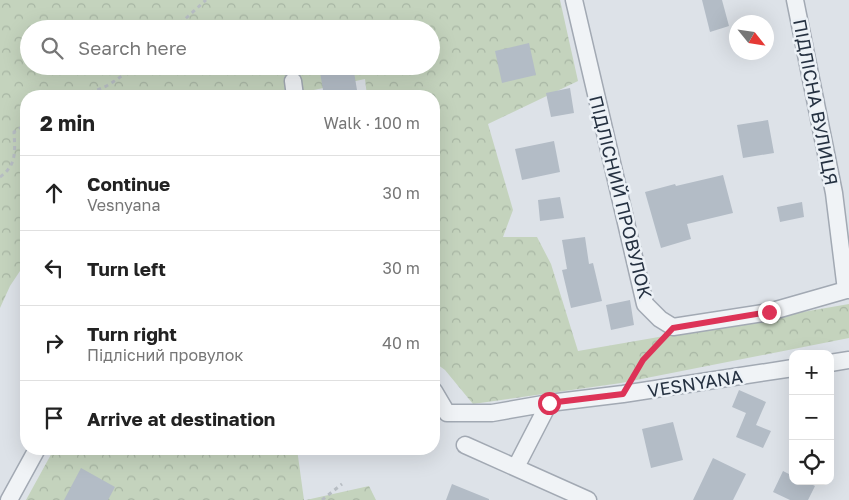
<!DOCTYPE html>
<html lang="en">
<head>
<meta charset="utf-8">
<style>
	:root { --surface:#fff; --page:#f6f6f6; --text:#222; --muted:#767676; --line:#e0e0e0 }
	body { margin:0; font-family:"Golos Text",sans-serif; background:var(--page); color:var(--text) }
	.controls { position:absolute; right:15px; bottom:15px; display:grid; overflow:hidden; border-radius:10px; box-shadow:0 5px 20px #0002 }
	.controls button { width:45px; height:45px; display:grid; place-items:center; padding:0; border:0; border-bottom:1px solid var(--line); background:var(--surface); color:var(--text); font:25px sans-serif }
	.compass { position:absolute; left:729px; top:15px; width:45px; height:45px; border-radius:50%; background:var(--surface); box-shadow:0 5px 20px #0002; rotate:120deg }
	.stop { position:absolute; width:15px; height:15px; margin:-11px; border:4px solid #dd3357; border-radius:50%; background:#fff }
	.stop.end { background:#dd3357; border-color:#fff; box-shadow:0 1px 5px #0008 }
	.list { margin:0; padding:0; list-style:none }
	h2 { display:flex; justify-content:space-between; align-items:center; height:65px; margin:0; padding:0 20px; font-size:21px }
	h2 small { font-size:16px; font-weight:400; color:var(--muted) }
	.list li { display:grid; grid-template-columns:32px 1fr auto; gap:15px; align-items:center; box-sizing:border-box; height:75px; padding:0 20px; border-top:1px solid var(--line) }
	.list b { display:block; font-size:19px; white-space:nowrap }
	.list p { margin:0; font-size:16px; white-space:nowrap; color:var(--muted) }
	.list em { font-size:16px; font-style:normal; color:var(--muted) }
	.icon { flex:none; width:28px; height:28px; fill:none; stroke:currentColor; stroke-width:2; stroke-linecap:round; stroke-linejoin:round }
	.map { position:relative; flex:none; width:849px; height:500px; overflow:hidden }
	.search { position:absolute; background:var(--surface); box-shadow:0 5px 20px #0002; left:20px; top:20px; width:420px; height:55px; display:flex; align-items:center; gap:12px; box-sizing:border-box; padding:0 18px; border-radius:28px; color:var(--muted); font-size:19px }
	.panel { position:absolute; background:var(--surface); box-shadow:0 5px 20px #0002; left:20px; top:90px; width:420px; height:365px; border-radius:20px }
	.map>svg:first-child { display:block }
	.forest { fill:url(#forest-crowns); fill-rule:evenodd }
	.building { fill:#b3bcc6 }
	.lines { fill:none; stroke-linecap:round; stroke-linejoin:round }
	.minor-casing { stroke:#a2a9b3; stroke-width:19 }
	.path { stroke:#b7bdc3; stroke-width:3; stroke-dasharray:4 4; stroke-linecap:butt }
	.minor { stroke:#f0f3f6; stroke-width:16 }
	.route { stroke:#dd3357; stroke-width:6 }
	.labels { text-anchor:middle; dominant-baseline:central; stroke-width:5; stroke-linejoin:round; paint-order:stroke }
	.street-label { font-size:18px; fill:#253141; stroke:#ecf1f6 }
</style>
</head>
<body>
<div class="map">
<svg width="849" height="500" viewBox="0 0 849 500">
	<defs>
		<pattern id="forest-crowns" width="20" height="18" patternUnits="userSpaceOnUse" patternTransform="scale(1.25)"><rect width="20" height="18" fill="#c4d3bd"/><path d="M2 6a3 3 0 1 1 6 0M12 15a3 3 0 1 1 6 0" fill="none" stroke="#a8b6a4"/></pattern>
	</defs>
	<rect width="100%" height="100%" fill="#dde2e8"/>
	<!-- forest -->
	<path class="forest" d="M0,0h560l18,81 -90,43 25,86 -10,27h34l14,27 27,87 271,-47v34l-228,45 -148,21 -28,-34 -11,-8v-266h-67l-2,-17 -79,17h-260v166l-16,24 -10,22zM29,29h402v37h-402z
		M54,449h243l7,51h-278z
		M369,486l7,14h-70z"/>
	<!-- building -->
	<path class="building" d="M702,0h20l7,26 -19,6z
		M529,43l7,32 -34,8 -7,-32z
		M319,66h34l5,30h-34z
		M570,88l4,25 -23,4 -5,-24z
		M768,120l6,33 -31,5 -6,-33z
		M554,141l6,31 -38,8 -7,-31z
		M723,175l10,38 -46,11 4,15 -30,9 -16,-56 30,-8 1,2z
		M560,197l4,21 -24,3 -2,-21z
		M802,202l2,15 -24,5 -3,-15z
		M585,237l4,27 4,-1 9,38 -31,7 -9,-38 5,-1 -5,-29z
		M630,300l4,25 -23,5 -5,-25z
		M739,390l27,12 -10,23 15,6 -8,17 -27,-11 10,-24 -14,-6z
		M673,422l10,38 -32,8 -9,-39z
		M713,458l33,16 -13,26h-40z
		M81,468l34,19 -7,13h-44z
		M783,471l10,5v5h12l10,5 -7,14h-18l-17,-8z
		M452,484l37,15v1h-43z"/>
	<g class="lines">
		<defs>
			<path id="minor" d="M574,0l71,304 15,15 13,8 96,-15 77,-22
				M795,0l39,193 12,97h3
				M293,81l2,15
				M830,363l19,-3
				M434,391l13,22h45l57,-10
				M465,445l123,55
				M516,467l33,-64 74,-9 170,-26
				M9,500l28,-51"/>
		</defs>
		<!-- minor casing -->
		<use href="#minor" class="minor-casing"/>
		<!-- path -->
		<path class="path" d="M174,29l32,-29
			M74,96c28,-6 37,-10 59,-30
			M0,177c17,-12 15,-26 14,-45l12,-8
			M633,377l10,-17 19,-21
			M322,500l20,-16"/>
		<!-- minor -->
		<use href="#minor" class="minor"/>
	</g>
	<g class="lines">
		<!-- route -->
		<path class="route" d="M549,403l74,-9 20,-34 30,-32 96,-16"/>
	</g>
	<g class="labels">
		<!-- street labels -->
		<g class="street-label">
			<text transform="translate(816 102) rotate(79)">ПІДЛІСНА ВУЛИЦЯ</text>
			<text transform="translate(621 197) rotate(76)">ПІДЛІСНИЙ ПРОВУЛОК</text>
			<text transform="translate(695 383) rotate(-9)">VESNYANA</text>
		</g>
	</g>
</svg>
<div class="controls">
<button>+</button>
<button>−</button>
<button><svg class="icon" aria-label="locate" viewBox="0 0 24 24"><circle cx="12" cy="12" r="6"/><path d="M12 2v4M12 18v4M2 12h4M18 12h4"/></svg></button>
</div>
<svg class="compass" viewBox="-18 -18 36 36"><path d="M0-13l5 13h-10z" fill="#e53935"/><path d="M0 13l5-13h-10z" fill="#767676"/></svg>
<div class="stop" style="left:549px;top:403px"></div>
<div class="stop end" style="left:769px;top:312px"></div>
<div class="search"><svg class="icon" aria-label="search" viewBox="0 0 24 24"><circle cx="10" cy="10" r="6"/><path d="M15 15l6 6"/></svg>Search here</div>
<section class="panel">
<h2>2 min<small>Walk · 100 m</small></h2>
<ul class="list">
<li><svg class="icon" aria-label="ahead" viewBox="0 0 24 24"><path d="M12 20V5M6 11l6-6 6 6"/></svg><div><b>Continue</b><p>Vesnyana</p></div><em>30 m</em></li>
<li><svg class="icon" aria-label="left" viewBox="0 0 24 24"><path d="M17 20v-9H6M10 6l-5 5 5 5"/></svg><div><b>Turn left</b></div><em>30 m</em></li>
<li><svg class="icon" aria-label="right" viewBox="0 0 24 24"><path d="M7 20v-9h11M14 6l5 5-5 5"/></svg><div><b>Turn right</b><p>Підлісний провулок</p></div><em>40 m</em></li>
<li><svg class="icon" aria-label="arrive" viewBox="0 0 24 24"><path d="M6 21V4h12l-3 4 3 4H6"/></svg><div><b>Arrive at destination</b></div></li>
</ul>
</section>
</div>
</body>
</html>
